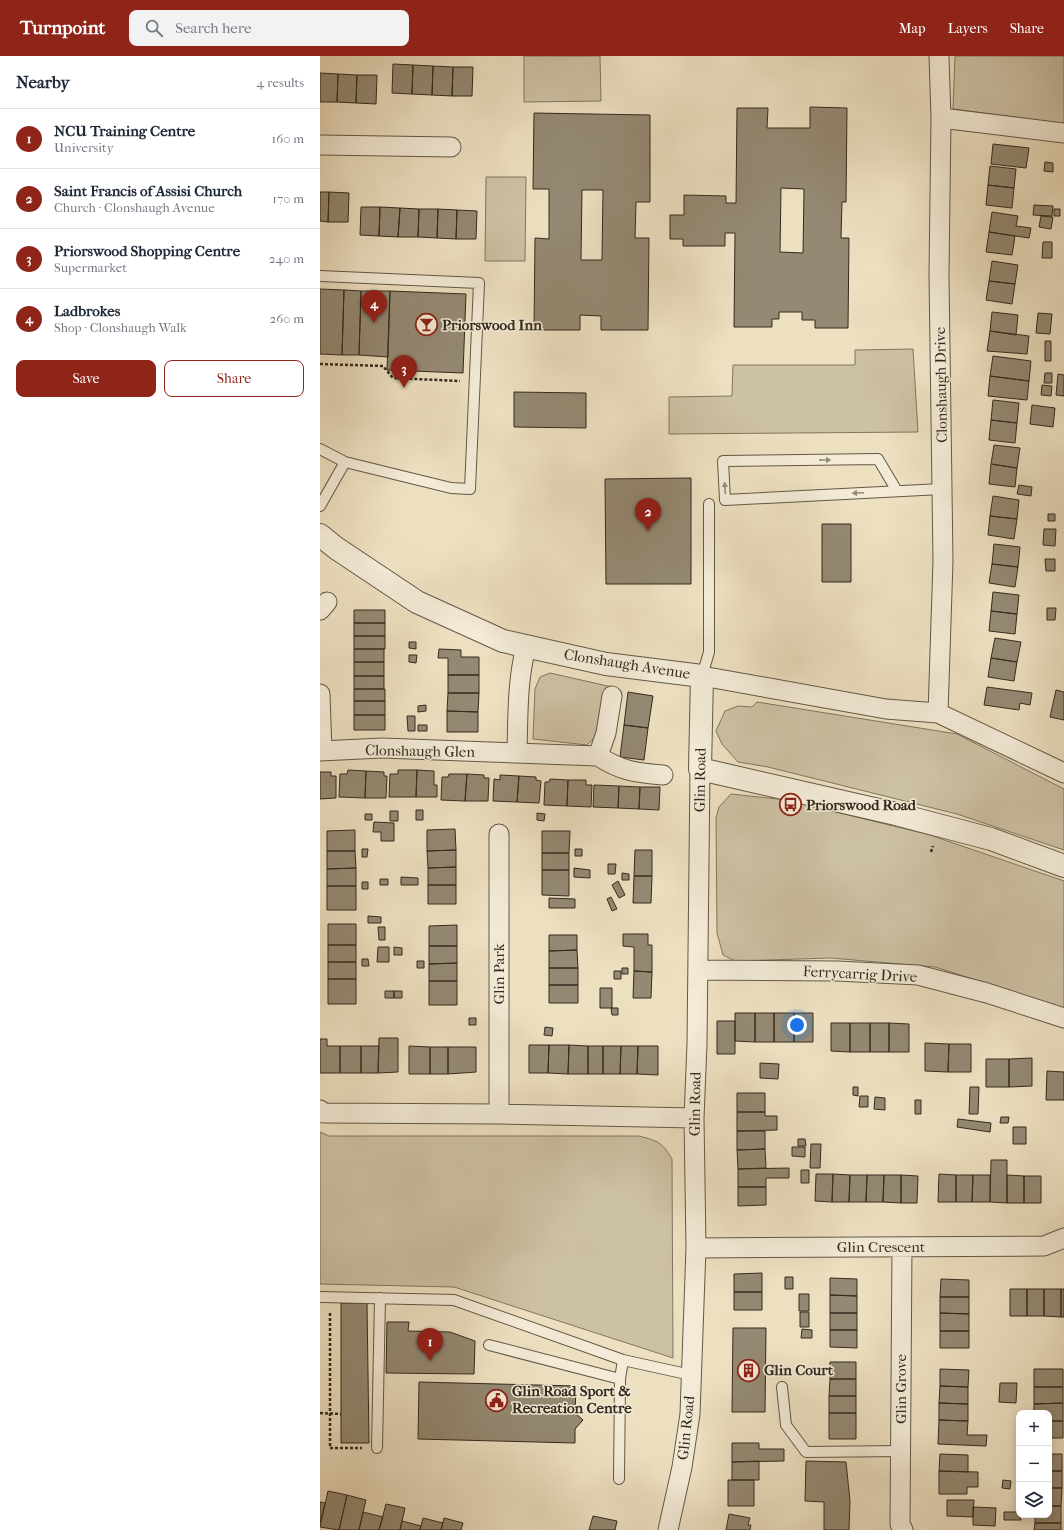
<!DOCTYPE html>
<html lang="en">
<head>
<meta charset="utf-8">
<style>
	:root { --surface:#fff; --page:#f2f2f3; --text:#1f2937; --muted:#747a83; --line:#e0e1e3; --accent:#8f2418 }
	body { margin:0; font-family:"IM FELL French Canon",serif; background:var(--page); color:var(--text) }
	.controls { position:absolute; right:12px; bottom:12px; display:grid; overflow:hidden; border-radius:8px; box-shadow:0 2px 10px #0003 }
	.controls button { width:36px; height:36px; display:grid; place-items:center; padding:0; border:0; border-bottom:1px solid var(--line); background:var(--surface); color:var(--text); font:20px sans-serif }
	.you { position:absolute; left:477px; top:969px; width:14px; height:14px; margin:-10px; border:3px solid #fff; border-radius:50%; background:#1a73e8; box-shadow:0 0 0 6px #1a73e833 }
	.badge { display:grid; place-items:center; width:26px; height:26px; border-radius:50%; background:var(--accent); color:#fff; font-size:13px; font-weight:700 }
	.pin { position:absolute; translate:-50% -33px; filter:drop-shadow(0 1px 2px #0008) }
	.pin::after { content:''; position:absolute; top:21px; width:14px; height:12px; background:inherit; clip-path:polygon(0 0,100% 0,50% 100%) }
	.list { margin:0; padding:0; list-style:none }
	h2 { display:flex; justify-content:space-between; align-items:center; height:52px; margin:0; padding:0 16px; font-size:17px }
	h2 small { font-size:13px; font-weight:400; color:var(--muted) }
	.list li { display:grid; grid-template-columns:26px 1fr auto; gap:12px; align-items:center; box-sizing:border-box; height:60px; padding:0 16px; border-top:1px solid var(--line) }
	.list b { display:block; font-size:15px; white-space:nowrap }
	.list p { margin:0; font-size:13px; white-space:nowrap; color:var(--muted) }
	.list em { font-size:13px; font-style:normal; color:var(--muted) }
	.actions { display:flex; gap:8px; padding:12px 16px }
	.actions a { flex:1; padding:9px 0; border:1px solid var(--accent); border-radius:8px; text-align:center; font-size:14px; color:var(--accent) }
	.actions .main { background:var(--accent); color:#fff }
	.icon { flex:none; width:22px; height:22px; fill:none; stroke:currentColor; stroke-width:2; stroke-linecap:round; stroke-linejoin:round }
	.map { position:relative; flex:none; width:744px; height:1474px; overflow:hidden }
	header { display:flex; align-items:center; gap:24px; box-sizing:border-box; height:56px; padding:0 20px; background:var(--accent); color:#fff }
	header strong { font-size:19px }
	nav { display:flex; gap:22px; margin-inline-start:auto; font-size:14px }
	.search { width:280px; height:36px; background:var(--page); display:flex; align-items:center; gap:10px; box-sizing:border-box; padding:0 14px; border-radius:8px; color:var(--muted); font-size:15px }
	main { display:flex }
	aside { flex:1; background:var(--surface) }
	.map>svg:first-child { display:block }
	.green { fill:#cdc1a5; stroke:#807662 }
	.building { fill:#948973; stroke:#332a1e; fill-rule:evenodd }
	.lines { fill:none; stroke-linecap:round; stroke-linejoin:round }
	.service-casing { stroke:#625847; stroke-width:12 }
	.minor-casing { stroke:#625847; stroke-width:21 }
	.tertiary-casing { stroke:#625847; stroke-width:24 }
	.path { stroke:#332a1e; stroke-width:2.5; stroke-dasharray:3 2; stroke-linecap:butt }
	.service { stroke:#f3ebd7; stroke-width:10 }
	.minor { stroke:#f3ebd7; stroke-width:19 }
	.tertiary { stroke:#f3ebd7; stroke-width:22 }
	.oneway { fill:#938a7a }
	.labels { text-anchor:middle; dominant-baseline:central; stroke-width:3; stroke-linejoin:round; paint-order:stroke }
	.poi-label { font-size:15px; font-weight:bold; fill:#332a1e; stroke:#f3ebd7; text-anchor:start }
	.street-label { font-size:15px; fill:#332a1e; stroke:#f3ebd7 }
</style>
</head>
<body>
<header>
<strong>Turnpoint</strong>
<div class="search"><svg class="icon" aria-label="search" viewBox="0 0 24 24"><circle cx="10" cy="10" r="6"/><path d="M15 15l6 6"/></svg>Search here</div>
<nav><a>Map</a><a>Layers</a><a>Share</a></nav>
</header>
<main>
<aside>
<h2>Nearby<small>4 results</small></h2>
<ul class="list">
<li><span class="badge">1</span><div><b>NCU Training Centre</b><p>University</p></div><em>160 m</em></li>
<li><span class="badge">2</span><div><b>Saint Francis of Assisi Church</b><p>Church · Clonshaugh Avenue</p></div><em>170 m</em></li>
<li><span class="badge">3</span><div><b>Priorswood Shopping Centre</b><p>Supermarket</p></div><em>240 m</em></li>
<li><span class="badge">4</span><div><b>Ladbrokes</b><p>Shop · Clonshaugh Walk</p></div><em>260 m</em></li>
</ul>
<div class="actions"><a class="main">Save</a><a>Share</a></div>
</aside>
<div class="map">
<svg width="744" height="1474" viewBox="0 0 744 1474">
	<rect width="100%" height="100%" fill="#ede0c1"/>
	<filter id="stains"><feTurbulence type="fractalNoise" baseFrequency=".005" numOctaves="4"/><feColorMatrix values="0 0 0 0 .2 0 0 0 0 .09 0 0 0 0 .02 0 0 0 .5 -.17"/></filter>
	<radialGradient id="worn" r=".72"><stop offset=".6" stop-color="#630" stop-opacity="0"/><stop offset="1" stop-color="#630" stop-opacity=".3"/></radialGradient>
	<!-- green -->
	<path class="green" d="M204,0h76l1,45 -77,1z
		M635,0h109v70l-42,-8 -69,-9z
		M166,121h40l-1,84h-40z
		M593,293l5,83 -249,2v-37l63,-1 1,-31h122v-15z
		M230,617l62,14 -11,44 -14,14 -54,-6 2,-50 5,-12z
		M437,646l200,32 107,55v61l-107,-36 -189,-47 -30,-5 -16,-18 -6,-13 9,-20 13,-5 14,1z
		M411,738l56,6 143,35 134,46v127l-129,-41 -104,-9 -96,3 -12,-6 -6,-22 -1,-115 3,-11z
		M0,1076l9,4h310c19,5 23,6 33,23l1,199 -219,-71 -134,-3z"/>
	<!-- building -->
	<path class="building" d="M73,8l20,1 -1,29 -20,-1z
		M93,9l20,1 -1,29 -20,-1z
		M113,10l20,1 -1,29 -20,-1z
		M133,11h20l-1,29h-20z
		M0,17l18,1 -1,28h-17z
		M18,18l19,1 -1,28 -19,-1z
		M37,19h20l-1,29 -20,-1z
		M490,51l37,1 -1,94h-4l-1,36h8l-1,90h-33v-8h-13v-8h-23v7h-7v8h-38l1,-94h-10v13h-42v-7h-13v-24h14v-20l42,1v7h10l1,-95h31l-1,20h43zM461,132l23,1 -1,64 -23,-1z
		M214,57l116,2v87h-14l-1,36h14l-1,92h-47v-14l-21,-1v15h-46l1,-92 14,1v-50h-16zM262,134h21l-1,70h-21z
		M673,88l36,4 -3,20 -35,-4z
		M725,106l8,1v9l-9,-1z
		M670,110l26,3 -2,19 -26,-3z
		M668,129l26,3 -2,20 -26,-3z
		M0,136h9l-1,30 -8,-1z
		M9,136l20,1 -1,29h-20z
		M714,149l19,1 -1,10 -19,-1z
		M41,151h19l-1,29 -19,-1z
		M60,151l20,1 -2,29 -19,-1z
		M80,152l19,1 -1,28h-20z
		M99,153h19l-1,29 -19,-1z
		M118,153l19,1 -1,29 -19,-1z
		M734,153h6v7h-6z
		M137,154l20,1 -1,28h-20z
		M672,156l26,4 -2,10 15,2 -2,10 -40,-6z
		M721,160l12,1 -2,12 -12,-2z
		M669,176l26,4 -3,19 -26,-3z
		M723,186h9v16h-10z
		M672,205l26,4 -3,19 -26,-3z
		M669,225l26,3 -3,20 -26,-4z
		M0,233l24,1 -2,65 -22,-1z
		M24,234l17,1 -2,64h-17z
		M41,235h29l-2,66 -29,-2z
		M70,235l76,3 -3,79 -76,-3z
		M672,256l26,3 -2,20 -26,-4z
		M718,257l14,1 -2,20 -14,-1z
		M670,275l39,5 -2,18 -40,-3z
		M725,285h6v20h-6z
		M673,300l38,5 -2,20 -39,-5z
		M725,317h7v10h-8z
		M738,318l6,1v21l-8,-1z
		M670,320l39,5 -2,19 -39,-4z
		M722,329l10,1 -1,10 -10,-1z
		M194,336l72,1v35l-72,-1z
		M673,344l26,3 -2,20 -26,-3z
		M712,349l23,3 -2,19 -23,-3z
		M671,364l26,3 -2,20 -26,-3z
		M674,389l26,3 -3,20 -26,-4z
		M671,408l26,4 -2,19 -26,-3z
		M371,422v106h-85l-1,-105z
		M699,429l13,2 -1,9 -14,-2z
		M673,440l26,4 -2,19 -27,-3z
		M728,458h7v7h-7z
		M670,460l27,3 -3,20 -26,-4z
		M502,468h29v58h-29z
		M724,473h12l-1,17 -12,-1z
		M674,488l26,3 -2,20 -26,-3z
		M725,503h10v12h-9z
		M672,508l26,3 -3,20 -26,-4z
		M673,536l26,3 -2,19 -26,-3z
		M727,552h9l-1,12h-8z
		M34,554h31v13h-31z
		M671,555l26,3 -2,20 -26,-3z
		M34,567h31v13h-31z
		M34,580h31v13h-31z
		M675,582l26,4 -4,20 -26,-4z
		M89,586h7v7l-7,-1z
		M34,593h30v13h-30z
		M119,593l22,1v7h18v18h-31v-17h-10z
		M89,599h8l-1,8 -7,-1z
		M671,602l26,4 -3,19 -26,-4z
		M34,606h30v14h-30z
		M128,619h31v18h-31z
		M34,620h30v13h-30z
		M667,631l45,6 -2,12 -10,-2 -1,7 -35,-5z
		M34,633h31v12h-31z
		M736,634l8,2v28l-14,-3z
		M308,636l25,4 -5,32 -24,-3z
		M128,637h31l-1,19 -31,-1z
		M34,645h31v14h-31z
		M106,649v6l-8,1v-6z
		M127,655l31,1v20h-31z
		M34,659h31v15h-31z
		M87,660h8v15h-7z
		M98,669h9v6h-9z
		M304,669l24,3 -4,32 -24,-3z
		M28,714l18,1 -1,27 -26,-1 1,-23h7z
		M78,714h19l-1,27h-27l1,-23h8z
		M97,714l17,1v14h3v12h-21z
		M46,715l18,1v4h3l-1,22h-21z
		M0,716h11v4h5v22l-16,1z
		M129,718h18l-2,27 -24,-1 1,-23h6z
		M147,718l17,1v3h5l-1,23h-23z
		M180,719l19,1 -2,26 -24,-1 1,-22 6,1z
		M199,720l17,1v3l5,1 -2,22 -22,-1z
		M230,723l18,1 -1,26 -23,-1 1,-23h4z
		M248,724h18v5h6l-1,22 -24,-1z
		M274,729l25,1 -1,22 -25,-1z
		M299,730l21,1 -1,22 -21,-1z
		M320,731h20l-1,23 -20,-1z
		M96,754h7v10h-7z
		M70,755h8v10h-8z
		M217,757l8,1 -1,7 -7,-1z
		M45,758h7v6h-7z
		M54,766l20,1v18h-13v-9h-8z
		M135,773l1,21 -29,1v-21z
		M35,774v21h-28v-20z
		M222,775h28l-1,22h-27z
		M42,793h6l-1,8h-5z
		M255,793h7v7h-7z
		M136,794v17l-28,1 -1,-17z
		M315,794h17v26h-18z
		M7,795h28l1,17 -29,1z
		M222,797h27v17h-27z
		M288,808h8l-1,10h-7z
		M136,811v18h-28v-17z
		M36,812v18h-29v-17z
		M254,812l16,2v8l-16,-1z
		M222,814h27v26l-27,-1z
		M302,817l7,1v6h-7z
		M314,820h18l-1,27h-18z
		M81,821l17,1v7h-17z
		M60,823h8v6h-8z
		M298,825l7,14 -6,3 -7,-13z
		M42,826h6v7h-6z
		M108,829h28v19h-28z
		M7,830h29v24h-29z
		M291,841l6,12 -5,2 -5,-12z
		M229,842l26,1v9h-26z
		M48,860l13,1v6h-13z
		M8,868h28v21h-28z
		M137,869v21h-28v-20z
		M58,871h7v13h-6z
		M303,878h25v11h4v27l-18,-1v-24l-11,-1z
		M229,879h28v15l-28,1z
		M8,889h28v17h-28z
		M109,890h28v17l-28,1z
		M58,891h11v15h-12z
		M74,891l8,1v7h-8z
		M257,894l1,18h-29v-17z
		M42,903h6l1,7h-7z
		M97,905h7v7h-7z
		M8,906h28v17h-28z
		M137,907v18h-28v-17z
		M229,912h29v17h-29z
		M302,912h6v6h-6z
		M294,915h7v8h-7z
		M314,915l18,1 -1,26h-18z
		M8,923h28v25h-28z
		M109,925h28v24h-28z
		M229,929h29v18h-29z
		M280,932h12v20h-12z
		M65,935h9v7h-9z
		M74,935h8v7h-8z
		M291,952h7v7h-6z
		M415,957h20v29l-20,-1z
		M435,957h19v29h-19z
		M454,957h20v29h-20z
		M474,957h19v29h-19z
		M149,962h7v7h-7z
		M397,965h18v33h-18z
		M511,967h19v29l-19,-1z
		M530,967h20v29h-20z
		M550,967h19v29h-19z
		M569,967l20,1v28h-20z
		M225,971l8,1 -1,8 -8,-1z
		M59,982h19v34l-20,1z
		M0,983h7v7h13v27h-20z
		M605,987l24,1 -1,28 -23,-1z
		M629,988h22v28h-23z
		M209,989h20l-1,28h-19z
		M229,989h20l-1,29 -20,-1z
		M249,989l19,1v28h-20z
		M20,990h21v27h-21z
		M41,990h18l-1,27h-17z
		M89,990l21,1v27h-21z
		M268,990h15v28h-15z
		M283,990h18l-1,28h-17z
		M301,990h17l-1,28h-17z
		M318,990h20v29l-21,-1z
		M110,991h18v27h-18z
		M128,991h28v25l-28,2z
		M712,1002v28l-23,1v-28z
		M666,1003h23v28h-23z
		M440,1007l19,1 -1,15 -18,-1z
		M727,1015l17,1v28h-18z
		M533,1031h5v9l-5,-1z
		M650,1031h9l-1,27h-9z
		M417,1037h28v19h-28z
		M540,1040h8v11h-9z
		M555,1041l10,1v12l-11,-1z
		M595,1044h6v14h-6z
		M417,1056h28v4h12v14l-40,1z
		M681,1061h8l-1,6h-8z
		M638,1063l33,4 -1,9 -33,-5z
		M693,1071h13v17h-13z
		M417,1075h28v18l-28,1z
		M478,1083h7l1,7h-8z
		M491,1088h10l-1,24h-10z
		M472,1091h13v10l-13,-1z
		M445,1093l1,19 -28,1 -1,-19z
		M671,1104h16v43l-17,-1z
		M469,1112v10h-23v9h-28v-18z
		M481,1114h8v13h-8z
		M496,1118h17l-1,28 -17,-1z
		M513,1118l17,1 -1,27h-17z
		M619,1118l17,1v27h-18z
		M530,1119h17l-1,27h-17z
		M547,1119h17l-1,27h-17z
		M564,1119h17v28l-18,-1z
		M581,1119l17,1 -1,27h-16z
		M636,1119h17l-1,27h-16z
		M653,1119h17v27h-18z
		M687,1119l17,1v27h-17z
		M704,1120h17v27h-17z
		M418,1131h28v18l-28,1z
		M442,1217v19h-28v-18z
		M465,1221h8v12h-8z
		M510,1222l27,1v17l-27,-1z
		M621,1223l28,1v17h-29z
		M690,1233h17v27h-17z
		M707,1233h17v27h-17z
		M724,1233h17v28l-17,-1z
		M741,1233h3v28h-3z
		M414,1236h28v18h-28z
		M479,1238h10v17h-10z
		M510,1239l27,1v17h-27z
		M620,1241h29v17l-29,-1z
		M21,1247h26l2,140h-28z
		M480,1256h9v15h-9z
		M510,1257h27v17h-27z
		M620,1257l29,1v17h-29z
		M67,1266h22l-1,9 42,1 25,9 -1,33 -88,-1z
		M413,1272h33l-1,84h-33z
		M482,1273l10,1v8h-11z
		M510,1274h27v18l-27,-1z
		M620,1275h29v17h-29z
		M510,1306h26v17h-26z
		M620,1313l29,1 -1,17 -28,-1z
		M714,1313h29v18h-29z
		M510,1323h26v17h-27z
		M99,1326l157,4 -1,27 8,7 -8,9v14l-157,-4z
		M680,1327h17l-1,20 -17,-1z
		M620,1330l28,1v17l-29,-1z
		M714,1331h29v16l-29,1z
		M509,1340h27v17h-27z
		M619,1347l29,1v17l-29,-1z
		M743,1347v18h-14v-8h-15v-9z
		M509,1357h27v26h-27z
		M619,1364l29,1 -1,14h20l-1,11 -48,-2z
		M729,1365h14v17h-14z
		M412,1387h27v6h25v12l-52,1z
		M620,1398l28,1v17l-29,-1z
		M729,1398h13v17h-13z
		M439,1405v19h-27v-18z
		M486,1405l40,1 4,39 -1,29h-25v-28l-19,-1z
		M619,1415l39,1v15h-11v7h-28z
		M729,1415h13v17h-13z
		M408,1424h26v26h-26z
		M683,1424l8,1 -1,8 -8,-1z
		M729,1432h13l-1,18h-12z
		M8,1435l19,4 -8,35 -19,-3z
		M27,1439l19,5 -7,30h-20z
		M627,1444h27l-1,17 -26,-1z
		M0,1446l5,1 -5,20z
		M66,1448l19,4 -5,22h-21z
		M729,1450h12v17h-26v-8h14z
		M653,1451l23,1 -1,18 -22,-1z
		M43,1456l20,5 -4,13h-20z
		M684,1456h15l2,8h-17z
		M409,1458l21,4 -2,7h3l-1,5h-24z
		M273,1460l24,5 -2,9h-26z
		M103,1462l20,5 -2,7h-21z
		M124,1462l19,5 -2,7h-20z
		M82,1465l19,5 -1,4h-20z
		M715,1467h26v7h-27z"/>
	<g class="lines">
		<defs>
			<path id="service" d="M0,220l159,7 -9,206 -19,-1 -106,-26 -25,-13
				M577,435l-19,-32 -155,2 2,39 217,-11
				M0,450l25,-44
				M382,620l7,-24v-148
				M1,1241l133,3 169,60 68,15
				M169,1289l131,34
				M462,1331l4,38 20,27 95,-1
				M57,1392l3,-150
				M299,1423l1,-100 3,-19"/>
			<path id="minor" d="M621,62l123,15
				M0,89l131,2
				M0,554l7,-8
				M382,620l184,33 52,4 126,60
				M0,638l2,57
				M618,657l5,-152 -4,-286 2,-157 -2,-62
				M0,695l62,-3 216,8c23,15 38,17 65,19
				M197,697c1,-35 0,-72 9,-106
				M278,700l8,-23 6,-37
				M179,778v280
				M378,914l139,1 81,4 69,18 77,25
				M0,1054l4,3 175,1 195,4
				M582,1191l-2,277 3,6
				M376,1192l348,-2 20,-8
				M348,1474l14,-63 8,-53 6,-166 -2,-130 3,-74 3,-275"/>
			<path id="tertiary" d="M0,479l16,13 81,54 86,39 103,23 96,12 -2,93 196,45 95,25 73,27"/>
		</defs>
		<!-- service casing -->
		<use href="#service" class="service-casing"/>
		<!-- minor casing -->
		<use href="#minor" class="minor-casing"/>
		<!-- tertiary casing -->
		<use href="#tertiary" class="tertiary-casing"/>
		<!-- path -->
		<path class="path" d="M0,308l63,2 10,12 67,3
			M611,796l2,-6
			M10,1257v135h32
			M0,1357l21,1"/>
		<!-- service -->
		<use href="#service" class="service"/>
		<!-- minor -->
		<use href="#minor" class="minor"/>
		<!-- tertiary -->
		<use href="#tertiary" class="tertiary"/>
	</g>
	<!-- one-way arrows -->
	<defs><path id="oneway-solid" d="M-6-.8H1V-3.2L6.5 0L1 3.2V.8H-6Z"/></defs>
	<g class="oneway">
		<use href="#oneway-solid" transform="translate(505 404) rotate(-1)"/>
		<use href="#oneway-solid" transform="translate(405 432) rotate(-94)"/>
		<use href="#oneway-solid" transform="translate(538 437) rotate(177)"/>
	</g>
	<!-- icons -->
	<defs>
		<symbol id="bar-ring" viewBox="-11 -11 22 22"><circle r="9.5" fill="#f3ebd7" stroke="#8f2418" stroke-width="1.5"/><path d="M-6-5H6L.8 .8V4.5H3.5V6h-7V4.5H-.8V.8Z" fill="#8f2418"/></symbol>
		<symbol id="bus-ring" viewBox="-11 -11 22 22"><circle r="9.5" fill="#f3ebd7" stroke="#8f2418" stroke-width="1.5"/><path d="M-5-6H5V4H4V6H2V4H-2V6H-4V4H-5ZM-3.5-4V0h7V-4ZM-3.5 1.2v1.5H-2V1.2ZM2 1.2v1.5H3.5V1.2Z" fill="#8f2418"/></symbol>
		<symbol id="building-ring" viewBox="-11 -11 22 22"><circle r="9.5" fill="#f3ebd7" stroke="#8f2418" stroke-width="1.5"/><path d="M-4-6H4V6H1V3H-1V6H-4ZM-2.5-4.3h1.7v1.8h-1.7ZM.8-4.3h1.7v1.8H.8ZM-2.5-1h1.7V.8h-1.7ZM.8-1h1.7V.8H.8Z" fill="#8f2418"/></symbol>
		<symbol id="civic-ring" viewBox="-11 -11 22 22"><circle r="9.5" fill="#f3ebd7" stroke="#8f2418" stroke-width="1.5"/><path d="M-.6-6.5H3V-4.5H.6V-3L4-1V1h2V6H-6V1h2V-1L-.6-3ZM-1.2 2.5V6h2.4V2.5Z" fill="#8f2418"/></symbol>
	</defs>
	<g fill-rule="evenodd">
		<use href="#bar-ring" x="94" y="256" width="25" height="25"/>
		<use href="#bus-ring" x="458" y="736" width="25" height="25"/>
		<use href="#building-ring" x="416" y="1302" width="25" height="25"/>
		<use href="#civic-ring" x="164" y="1332" width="25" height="25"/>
	</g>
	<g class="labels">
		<!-- poi labels -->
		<g class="poi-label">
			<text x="122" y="269">Priorswood Inn</text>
			<text x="486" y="749">Priorswood Road</text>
			<text x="444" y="1314">Glin Court</text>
			<text x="192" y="1335">Glin Road Sport &amp;<tspan x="192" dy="17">Recreation Centre</tspan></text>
		</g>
		<!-- street labels -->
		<g class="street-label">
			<text transform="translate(621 329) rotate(-91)">Clonshaugh Drive</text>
			<text transform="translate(307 608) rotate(9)">Clonshaugh Avenue</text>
			<text transform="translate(100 695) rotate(1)">Clonshaugh Glen</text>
			<text transform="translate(380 724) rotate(-89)">Glin Road</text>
			<text transform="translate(179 918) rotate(-90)">Glin Park</text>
			<text transform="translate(540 918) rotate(3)">Ferrycarrig Drive</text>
			<text transform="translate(375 1048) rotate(-89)">Glin Road</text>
			<text x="561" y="1191">Glin Crescent</text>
			<text transform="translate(581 1333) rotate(-90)">Glin Grove</text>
			<text transform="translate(366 1372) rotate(-84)">Glin Road</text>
		</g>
	</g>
	<rect width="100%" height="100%" filter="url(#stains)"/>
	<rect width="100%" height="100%" fill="url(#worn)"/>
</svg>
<div class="controls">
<button>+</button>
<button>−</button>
<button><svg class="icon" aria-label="layers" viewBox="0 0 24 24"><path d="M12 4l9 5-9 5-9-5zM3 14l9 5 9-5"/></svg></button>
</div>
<div class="you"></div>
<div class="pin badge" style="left:110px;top:1305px">1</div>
<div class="pin badge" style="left:328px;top:475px">2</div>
<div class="pin badge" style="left:84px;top:332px">3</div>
<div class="pin badge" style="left:54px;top:267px">4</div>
</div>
</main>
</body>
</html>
